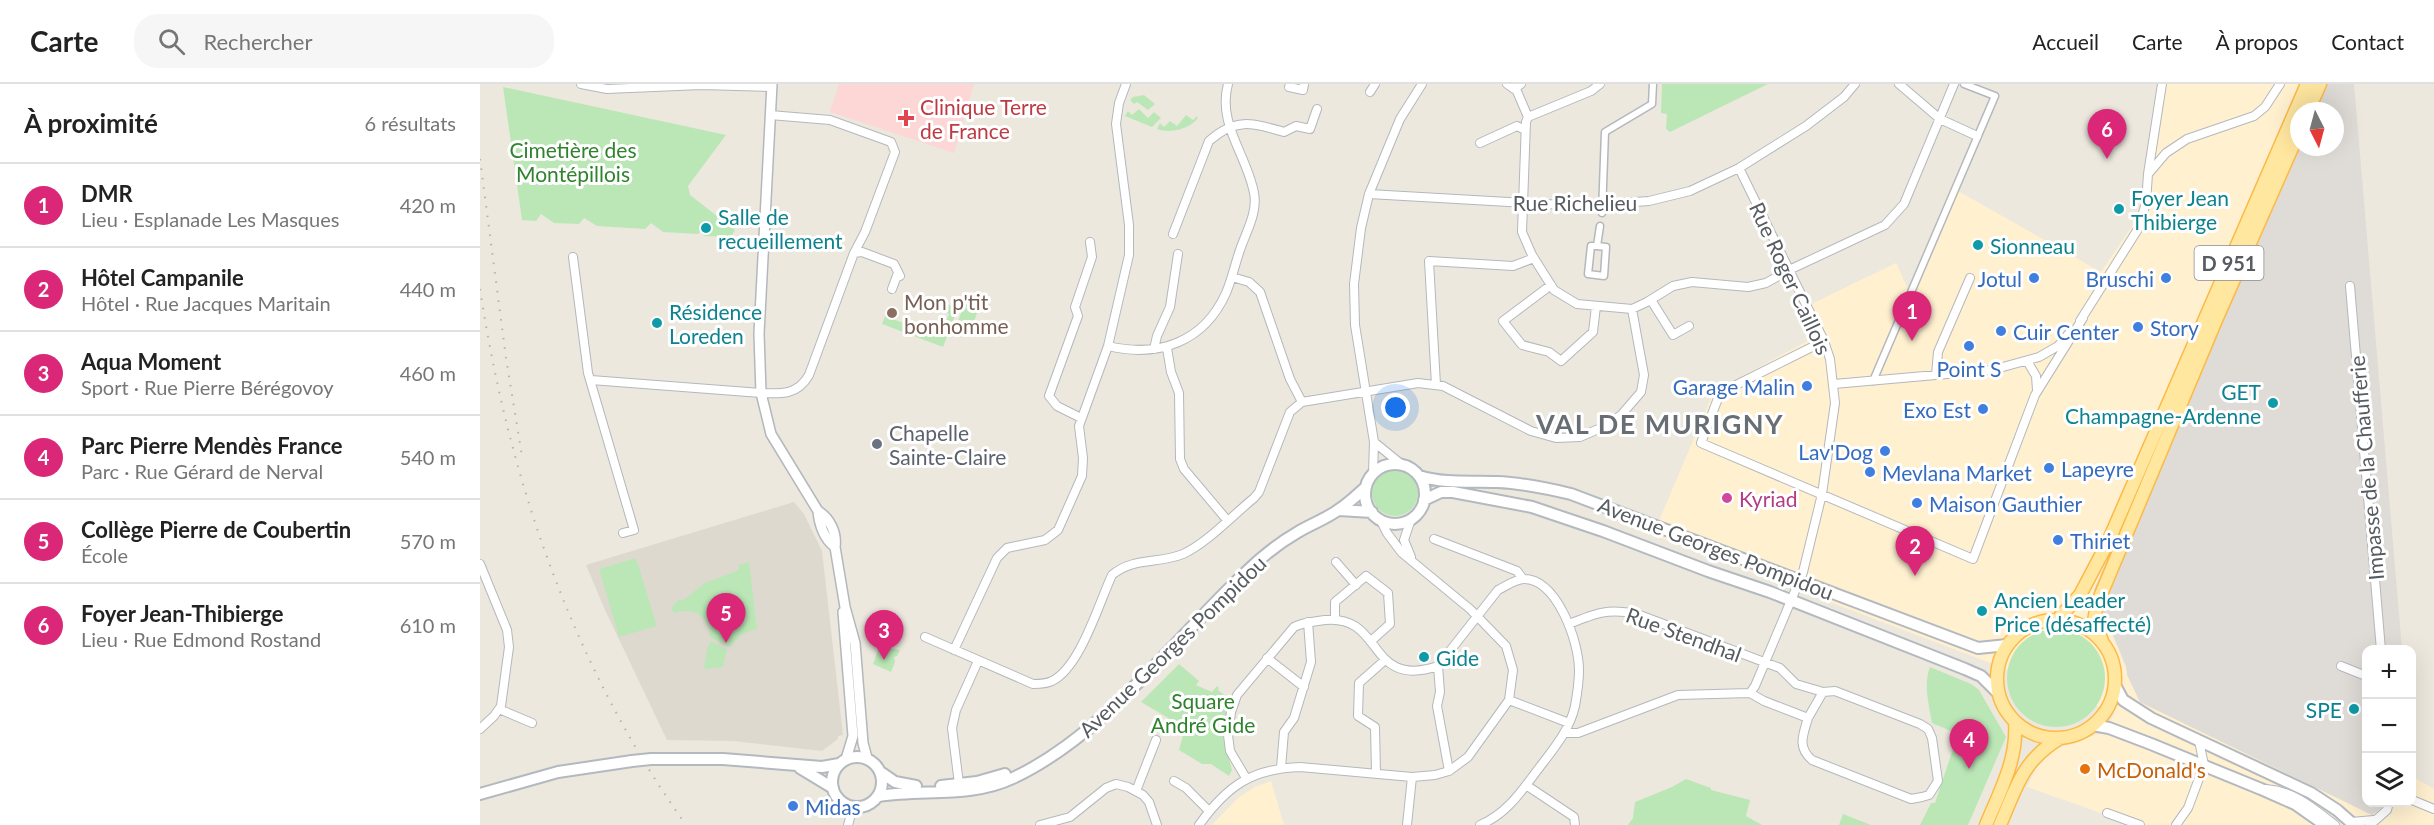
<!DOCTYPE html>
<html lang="fr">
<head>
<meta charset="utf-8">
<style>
	:root { --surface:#fff; --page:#f6f6f6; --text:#222; --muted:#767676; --line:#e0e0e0; --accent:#db2777 }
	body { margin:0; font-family:Lato,sans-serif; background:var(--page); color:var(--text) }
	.controls { position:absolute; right:18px; bottom:18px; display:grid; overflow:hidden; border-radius:12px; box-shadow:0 6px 24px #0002 }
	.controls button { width:54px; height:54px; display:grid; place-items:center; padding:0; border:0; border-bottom:2px solid var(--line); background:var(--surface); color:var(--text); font:30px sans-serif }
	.compass { position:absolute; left:1810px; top:18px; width:54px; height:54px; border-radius:50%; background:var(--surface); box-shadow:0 6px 24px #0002; rotate:174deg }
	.you { position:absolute; left:916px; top:324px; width:21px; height:21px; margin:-15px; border:4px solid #fff; border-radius:50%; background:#1a73e8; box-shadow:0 0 0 9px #1a73e833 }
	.badge { display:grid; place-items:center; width:39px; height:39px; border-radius:50%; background:var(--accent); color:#fff; font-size:20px; font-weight:700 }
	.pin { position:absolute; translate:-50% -50px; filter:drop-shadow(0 2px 3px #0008) }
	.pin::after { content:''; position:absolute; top:32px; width:21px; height:18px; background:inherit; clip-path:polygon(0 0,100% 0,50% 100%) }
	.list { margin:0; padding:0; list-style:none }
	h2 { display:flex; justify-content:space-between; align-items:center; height:78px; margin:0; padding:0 24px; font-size:26px }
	h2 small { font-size:20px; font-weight:400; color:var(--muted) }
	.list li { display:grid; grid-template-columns:39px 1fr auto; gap:18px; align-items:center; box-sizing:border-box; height:84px; padding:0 24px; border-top:2px solid var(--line) }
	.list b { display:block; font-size:22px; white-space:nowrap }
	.list p { margin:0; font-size:20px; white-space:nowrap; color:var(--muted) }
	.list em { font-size:20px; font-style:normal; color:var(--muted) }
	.icon { flex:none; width:33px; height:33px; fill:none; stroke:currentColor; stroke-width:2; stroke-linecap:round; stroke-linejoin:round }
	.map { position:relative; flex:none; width:1954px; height:741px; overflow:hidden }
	header { display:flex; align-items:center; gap:36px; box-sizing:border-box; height:84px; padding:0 30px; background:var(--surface); border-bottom:2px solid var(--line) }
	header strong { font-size:28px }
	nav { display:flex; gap:33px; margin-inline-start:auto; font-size:21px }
	.search { width:420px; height:54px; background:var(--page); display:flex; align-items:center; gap:15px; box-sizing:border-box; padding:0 21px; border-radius:24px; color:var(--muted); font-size:22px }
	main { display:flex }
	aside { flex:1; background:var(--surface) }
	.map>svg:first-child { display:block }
	.commercial { fill:#fff0d0 }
	.industrial { fill:#dfdbd6 }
	.education { fill:#ded9ce }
	.medical { fill:#fdd6d6 }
	.green { fill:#bbe7b7 }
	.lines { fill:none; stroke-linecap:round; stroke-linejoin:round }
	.pedestrian-casing { stroke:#b4b8bd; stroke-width:9 }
	.minor-casing { stroke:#b4b8bd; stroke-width:10 }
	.tertiary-casing { stroke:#b4b8bd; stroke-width:12 }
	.secondary-casing { stroke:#b4b9bf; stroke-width:14 }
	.primary-casing { stroke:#fdb946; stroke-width:15 }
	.pedestrian { stroke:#fff; stroke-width:6 }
	.minor { stroke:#fff; stroke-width:8 }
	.tertiary { stroke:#fff; stroke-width:9 }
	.secondary { stroke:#fff; stroke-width:10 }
	.primary { stroke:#ffe7a0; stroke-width:12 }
	.rail { stroke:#b2b3b4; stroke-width:2; stroke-dasharray:1.5 8; stroke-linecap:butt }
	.secondary-bridge-casing { stroke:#b4b9bf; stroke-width:14; stroke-linecap:butt }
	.secondary-bridge { stroke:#fff; stroke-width:10 }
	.health-dot { fill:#e0444e; stroke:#fff; stroke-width:2 }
	.culture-dot { fill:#0f9aa8; stroke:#fff; stroke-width:2 }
	.shop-dot { fill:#3f7fe0; stroke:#fff; stroke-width:2 }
	.education-dot { fill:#8d6e63; stroke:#fff; stroke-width:2 }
	.worship-dot { fill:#6b7280; stroke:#fff; stroke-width:2 }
	.hotel-dot { fill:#d1479c; stroke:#fff; stroke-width:2 }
	.food-dot { fill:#e8710a; stroke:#fff; stroke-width:2 }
	.labels { text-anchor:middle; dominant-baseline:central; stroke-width:6; stroke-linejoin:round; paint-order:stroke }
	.shield { fill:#fff; stroke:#898d90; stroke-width:1.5 }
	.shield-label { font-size:20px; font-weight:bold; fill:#575c61 }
	.health-label { font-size:21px; fill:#be3a42; stroke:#fff; text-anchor:start }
	.park-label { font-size:21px; fill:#30832d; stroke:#fff }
	.culture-label { font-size:21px; fill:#0d838f; stroke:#fff; text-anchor:start }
	.street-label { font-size:21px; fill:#575c61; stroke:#fff }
	.shop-label { font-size:21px; fill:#366cbe; stroke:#fff; text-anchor:start }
	.education-label { font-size:21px; fill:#785e54; stroke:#fff; text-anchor:start }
	.worship-label { font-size:21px; fill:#5b616d; stroke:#fff; text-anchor:start }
	.hotel-label { font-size:21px; fill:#b23c85; stroke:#fff; text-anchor:start }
	.food-label { font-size:21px; fill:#c56008; stroke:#fff; text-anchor:start }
	.district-label { font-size:27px; font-weight:bold; letter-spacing:1.5px; fill:#686e73; stroke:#fff }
</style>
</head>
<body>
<header>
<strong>Carte</strong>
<div class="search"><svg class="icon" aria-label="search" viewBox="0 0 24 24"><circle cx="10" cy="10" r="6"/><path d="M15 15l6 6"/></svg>Rechercher</div>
<nav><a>Accueil</a><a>Carte</a><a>À propos</a><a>Contact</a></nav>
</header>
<main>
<aside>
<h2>À proximité<small>6 résultats</small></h2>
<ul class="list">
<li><span class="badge">1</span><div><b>DMR</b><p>Lieu · Esplanade Les Masques</p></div><em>420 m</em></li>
<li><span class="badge">2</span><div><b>Hôtel Campanile</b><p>Hôtel · Rue Jacques Maritain</p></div><em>440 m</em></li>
<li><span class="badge">3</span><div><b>Aqua Moment</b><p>Sport · Rue Pierre Bérégovoy</p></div><em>460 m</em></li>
<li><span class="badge">4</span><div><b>Parc Pierre Mendès France</b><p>Parc · Rue Gérard de Nerval</p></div><em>540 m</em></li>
<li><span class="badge">5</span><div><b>Collège Pierre de Coubertin</b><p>École</p></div><em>570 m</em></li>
<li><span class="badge">6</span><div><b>Foyer Jean-Thibierge</b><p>Lieu · Rue Edmond Rostand</p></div><em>610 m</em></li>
</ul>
</aside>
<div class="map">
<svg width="1954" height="741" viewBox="0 0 1954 741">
	<rect width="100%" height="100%" fill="#ece8de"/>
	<!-- commercial -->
	<path class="commercial" d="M1677,0h156l-219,506 46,112 232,113 16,-12 24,-1 1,-25 21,12v36h-91l-19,-17 -8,17h-181l-108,-38 10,-20 18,-18 46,-16 14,-19 -61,-27 -401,-152 61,-144 103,-55 -14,-28 93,-45 12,26 43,-102 150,85 32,-47 9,-26z
		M791,697l13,44h-72l26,-27 17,-11z"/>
	<!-- industrial -->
	<path class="industrial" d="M1833,0h41l48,565 -36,1v152l22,1 -16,12 -232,-113 -13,-27 -1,-9 -32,-76 205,-474v31h36v-36h-34z"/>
	<!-- education -->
	<path class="education" d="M314,418l10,12 18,37 21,184 -5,1v3l-16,12 -88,-10 -67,-1 -62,-130 -19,-45z"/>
	<!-- medical -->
	<path class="medical" d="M359,0h135l-20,69 -124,-41z"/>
	<!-- green -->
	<path class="green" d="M1182,0h106l-98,48 -4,-3 1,-15 -6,-1z
		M23,3l223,48 -38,51 2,9 45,35 -4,7 -26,-1 -5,-4 -2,2 -35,-2 -12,-9 -6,6 -48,-3 -13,-8 -5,6 -25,-1 -13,-9 -5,7 -14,-1z
		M664,11l11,9 -7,6 -11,-8 -3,2 -4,-4 3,-3z
		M659,25l9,9 6,-6 7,6 -9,9 -27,-11 3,-5 4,4z
		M706,31l7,5 4,-4 1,2c-9,11 -27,16 -41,11l3,-6 4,4 6,-6 7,5z
		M464,219l14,5 -15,39 -61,-23 3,-8 55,21 9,-23 -8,-4z
		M489,219l6,1 3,7 -7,18 -6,3 -5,-1 -3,-7 6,-17z
		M892 409a23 23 0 1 1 46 0a23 23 0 1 1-46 0Z
		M156,474l21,68 -38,11 -20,-68z
		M269,478l8,67 -15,5 -13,13 -19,-10c0,-20 -17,-31 -36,-24l-3,-4 8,-10 3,2 23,-18 34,-13 -1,-5z
		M1527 594a49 49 0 1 1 98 0a49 49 0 1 1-98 0Z
		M231,557l16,9 -4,17 -19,2 3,-20z
		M409,564l11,2 -3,6 -3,1 1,5 -4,10 -18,-8 5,-14 9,3z
		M699,580l20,17 -3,4 16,7 5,-6 2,2 -1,2 10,8 -5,39 9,33 -3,6 -18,-12h-9l-23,-14 6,-22 -44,-26z
		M1450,583l41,17 8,6 27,47 -38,88h-48l11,-22h4l23,-69 -26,-11c-3,-19 -9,-38 -2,-56z
		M1206,695l25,9v2l39,10 -4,16 16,9h-134l5,-7 2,-16 37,-15z
		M1363,730l28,11h-32z"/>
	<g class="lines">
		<defs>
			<path id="pedestrian" d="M1122,129l3,-81 47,-28 1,-20
				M1117,162h-6l-3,28 16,2 2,-29 -9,-1 3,-20
				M1393,297l122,-285 -31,-12"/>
			<path id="minor" d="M101,0l26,5 94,-4 71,2
				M1027,0l7,5 7,-5
				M1120,0l-9,7 -63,26 -2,5 -4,110 10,23 22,35 23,14 55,5 15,-7 26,-16 19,-4 56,5 18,-4 23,-13 96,-45 19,-21 50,-120
				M1419,0l41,35 37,17
				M809,3l14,3 1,-6
				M1036,5l12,28
				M890,8l5,-8
				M290,31l60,5 61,22 4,10 -30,80 -11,21
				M1000,59l37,-17 8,4
				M1669,89l17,-20 21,-14 67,-23 11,-9 15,-23
				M889,110l211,12 69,-5 41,-10 49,-23 67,-42 38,-29 11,-13
				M693,150l36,-93c27,-24 44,-18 75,-9l12,-6 14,3 7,-20
				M93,173l15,116 46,157 -11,3
				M752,193l17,5 11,10 30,87 12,23
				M1071,201l-48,36 19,24 27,7 12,9 32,-29 3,-26
				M1870,202l31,364
				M412,205l6,-16
				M1171,216l22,35 16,-9
				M1600,237l58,-92 8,-26 2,-29 14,-90
				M1344,257l-104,52 -19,50 272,116 62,-164 48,-77
				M628,262c51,12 96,-4 118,-53 6,-14 9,-29 14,-43 6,-18 18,-38 14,-57 -7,-38 -37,-69 -26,-109
				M687,264l4,24 8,21 1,66 4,10 43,51
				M674,265l3,-13 13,-29 8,-53
				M1547,277l9,15 1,14
				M1456,291l2,-23 32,-74
				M111,296l170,13c20,1 37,2 48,-18l45,-122 8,-1 32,12 6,12
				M1354,300l158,-14 47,-13 19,-11 12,-14
				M956,301l-7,-124 84,5 21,-8
				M601,334l-24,-12 -8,-10 29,-80 -3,-9 17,-50 -2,-15
				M894,358l27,22
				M893,389l1,-31 -19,-117 -1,-41 7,-56 8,-34 31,-75 22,-35
				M954,455l83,32 6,8
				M931,473l-7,-17 7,-21
				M856,478l20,23
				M0,480l27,66 2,17 -8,59 -7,10 -14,13
				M855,535v-17l31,-26 22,17 2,31 -19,17
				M1089,540c27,-11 39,-16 68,-10l143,54 16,16 27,8
				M445,553l108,47c7,0 13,0 19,-3 28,-13 47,-78 60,-106 21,-18 47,-11 71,-21 24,-11 50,-39 71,-56l5,-6 31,-80 12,-10 116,-19 25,3 88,45 25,7 24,-1 30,-13 12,-10 19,-22 3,-17 -12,-66
				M474,566l43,-92 10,-10 38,-8 13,-10 24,-54 1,-18 -4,-32 29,-80 21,-91v-30l-13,-101 3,-21 7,-19
				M787,574l37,29
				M958,582l2,26 -3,14 12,65
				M1861,582l25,10
				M1270,609l14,8 44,17 15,-26 12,-1 85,33 8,5 4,9 6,43 -9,14 -7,2 -11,2 -99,-39c-15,-13 -9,-25 -4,-42
				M1029,616l60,23
				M19,625l33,14
				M1085,649h13l100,-38 72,-2 5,-7 48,-114 19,-78 13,-91 -5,-44 -6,-18 -85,-173
				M801,684l3,-36 10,-14 17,-56 -3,-40
				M896,689l-1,-46 -17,-11 1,-33 26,-23
				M766,694l-16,-27 -2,-16 3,-23 6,-17 57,-68c10,-5 20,-5 31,-7 60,-6 41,70 113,46l60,-76c8,-4 16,-10 25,-11 34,-1 56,63 56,91 0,11 -2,25 -4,36 -6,27 -26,48 -42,70 -15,20 -29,39 -53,49
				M694,697l12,7 23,23
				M479,700l-7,-56 4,-18 22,-49
				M1046,701l48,32 1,8
				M1786,705c28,2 47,19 69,36
				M656,707l20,-51
				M1932,716l22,9
				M1627,729l33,12
				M1871,738l23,-2
				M368,741l5,-18
				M560,741l30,-8 36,-29 10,-4 12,3 15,8 6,7 8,23
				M719,741c28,-39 52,-56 101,-58l112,10 23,-2 14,-4 19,-14 41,-57 4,-30 -7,-24 -36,-37 -68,-56 -15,-20 -7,-14
				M927,741l5,-48
				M1696,741l12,-17 16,-43 -5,-24
				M1890,741l17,-15 2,-8"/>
			<path id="tertiary" d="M292,0l-13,250 2,59 10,41 47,77c12,7 19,22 17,36l10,60 10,36 8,100 4,15
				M338,427c1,13 6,28 17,36
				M363,528l10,124 -7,23"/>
			<path id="secondary" d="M885 410a30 30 0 1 1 60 0a30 30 0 1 1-60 0Z
				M939,392c26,8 51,5 78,6 26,1 49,6 74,12l407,154 29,-3
				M944,416l17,-8h12l79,15 71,24 105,40 62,21 195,77 16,7 17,17
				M859,426l33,2
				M1635,601l8,15 28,18 160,75 26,17 17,15
				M1613,641l16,3 42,16 110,45 34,15 30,21
				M352 698a25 25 0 1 1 50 0a25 25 0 1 1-50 0Z
				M171,675h72l99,8 17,-3
				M320,684l33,20
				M402,689l13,9 21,4
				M461,702l36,-4 28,-8
				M0,710l78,-22 74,-11
				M399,712c45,-7 92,2 134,-18 90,-42 160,-137 231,-204 16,-16 35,-31 54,-42 13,-8 28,-13 40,-22 10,-6 19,-15 28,-23"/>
			<path id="primary" d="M1828,27l12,-27
				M1577,536l23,-25 28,-53 199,-458
				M1517 595a59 59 0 1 1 118 0a59 59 0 1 1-118 0Z
				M1622,557l-8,-20 3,-17 119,-284 83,-188
				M1506,741c14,-34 32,-66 29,-103
				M1520,741c17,-39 22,-64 60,-87"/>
		</defs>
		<!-- pedestrian casing -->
		<use href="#pedestrian" class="pedestrian-casing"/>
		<!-- minor casing -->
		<use href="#minor" class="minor-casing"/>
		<!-- tertiary casing -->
		<use href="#tertiary" class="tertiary-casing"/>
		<!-- secondary casing -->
		<use href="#secondary" class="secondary-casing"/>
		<!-- primary casing -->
		<use href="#primary" class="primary-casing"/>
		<!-- pedestrian -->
		<use href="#pedestrian" class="pedestrian"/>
		<!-- minor -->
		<use href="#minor" class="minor"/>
		<!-- tertiary -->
		<use href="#tertiary" class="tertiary"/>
		<!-- secondary -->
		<use href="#secondary" class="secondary"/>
		<!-- primary -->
		<use href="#primary" class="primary"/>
		<!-- rail -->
		<path class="rail" d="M0,75l26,199 16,98
			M0,205c29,191 93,378 206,536"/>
		<defs>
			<path id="secondary-bridge" d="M152,677l19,-2"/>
		</defs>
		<!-- secondary-bridge casing -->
		<use href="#secondary-bridge" class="secondary-bridge-casing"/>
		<!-- secondary-bridge -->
		<use href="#secondary-bridge" class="secondary-bridge"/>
	</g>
	<!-- markers -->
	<path class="health-dot" d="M423 25h6v6h6v6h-6v6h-6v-6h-6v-6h6z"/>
	<g class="culture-dot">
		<circle cx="1639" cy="125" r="6"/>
		<circle cx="226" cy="144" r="6"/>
		<circle cx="1498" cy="161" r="6"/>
		<circle cx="177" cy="239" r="6"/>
		<circle cx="1793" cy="319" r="6"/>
		<circle cx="1502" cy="527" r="6"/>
		<circle cx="944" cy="573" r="6"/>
		<circle cx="1874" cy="625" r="6"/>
	</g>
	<g class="shop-dot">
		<circle cx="1554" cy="194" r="6"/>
		<circle cx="1686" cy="194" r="6"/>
		<circle cx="1658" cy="243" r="6"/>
		<circle cx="1521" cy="247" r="6"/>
		<circle cx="1489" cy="262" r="6"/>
		<circle cx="1327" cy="302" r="6"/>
		<circle cx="1503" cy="325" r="6"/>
		<circle cx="1405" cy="367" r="6"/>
		<circle cx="1569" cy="384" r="6"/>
		<circle cx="1390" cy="388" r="6"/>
		<circle cx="1437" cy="419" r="6"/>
		<circle cx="1578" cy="456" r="6"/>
		<circle cx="313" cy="722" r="6"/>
	</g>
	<circle class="education-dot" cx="412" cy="229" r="6"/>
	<circle class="worship-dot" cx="397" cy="360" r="6"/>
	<circle class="hotel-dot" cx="1247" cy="414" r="6"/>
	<circle class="food-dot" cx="1605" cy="685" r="6"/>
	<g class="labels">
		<!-- shield labels -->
		<rect class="shield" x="1714.5" y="162" width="69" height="34" rx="4.5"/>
		<g class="shield-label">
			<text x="1749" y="179">D 951</text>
		</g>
		<!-- health labels -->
		<g class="health-label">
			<text x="440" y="22">Clinique Terre<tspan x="440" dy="24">de France</tspan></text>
		</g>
		<!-- park labels -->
		<g class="park-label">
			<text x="93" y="65">Cimetière des<tspan x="93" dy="24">Montépillois</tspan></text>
			<text x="723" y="616">Square<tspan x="723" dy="24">André Gide</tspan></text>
		</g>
		<!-- culture labels -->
		<g class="culture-label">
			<text x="1651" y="113">Foyer Jean<tspan x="1651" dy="24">Thibierge</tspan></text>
			<text x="238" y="132">Salle de<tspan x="238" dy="24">recueillement</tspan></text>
			<text x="1510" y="161">Sionneau</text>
			<text x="189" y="227">Résidence<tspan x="189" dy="24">Loreden</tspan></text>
			<text x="1781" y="307" text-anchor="end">GET<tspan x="1781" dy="24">Champagne-Ardenne</tspan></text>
			<text x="1514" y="515">Ancien Leader<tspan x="1514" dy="24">Price (désaffecté)</tspan></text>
			<text x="956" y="573">Gide</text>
			<text x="1862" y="625" text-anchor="end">SPE</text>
		</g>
		<!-- street labels -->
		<g class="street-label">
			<text x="1095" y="118">Rue Richelieu</text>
			<text transform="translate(1311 194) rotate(65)">Rue Roger Caillois</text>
			<text transform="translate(1886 384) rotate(-95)">Impasse de la Chaufferie</text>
			<text transform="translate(1236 464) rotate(21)">Avenue Georges Pompidou</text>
			<text transform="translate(1204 550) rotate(20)">Rue Stendhal</text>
			<text transform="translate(692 562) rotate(-44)">Avenue Georges Pompidou</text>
		</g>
		<!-- shop labels -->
		<g class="shop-label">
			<text x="1542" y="194" text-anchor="end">Jotul</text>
			<text x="1674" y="194" text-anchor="end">Bruschi</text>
			<text x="1670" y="243">Story</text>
			<text x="1533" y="247">Cuir Center</text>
			<text x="1489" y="284" text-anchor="middle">Point S</text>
			<text x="1315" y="302" text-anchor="end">Garage Malin</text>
			<text x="1491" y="325" text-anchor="end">Exo Est</text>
			<text x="1393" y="367" text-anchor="end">Lav'Dog</text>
			<text x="1581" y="384">Lapeyre</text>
			<text x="1402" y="388">Mevlana Market</text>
			<text x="1449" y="419">Maison Gauthier</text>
			<text x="1590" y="456">Thiriet</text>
			<text x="325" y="722">Midas</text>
		</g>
		<!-- education labels -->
		<g class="education-label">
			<text x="424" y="217">Mon p'tit<tspan x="424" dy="24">bonhomme</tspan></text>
		</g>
		<!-- worship labels -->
		<g class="worship-label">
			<text x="409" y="348">Chapelle<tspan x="409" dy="24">Sainte-Claire</tspan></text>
		</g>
		<!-- hotel labels -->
		<g class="hotel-label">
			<text x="1259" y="414">Kyriad</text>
		</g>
		<!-- food labels -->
		<g class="food-label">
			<text x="1617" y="685">McDonald's</text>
		</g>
		<!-- district labels -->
		<g class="district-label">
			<text x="1180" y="339">VAL DE MURIGNY</text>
		</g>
	</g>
</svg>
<div class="controls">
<button>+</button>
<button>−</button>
<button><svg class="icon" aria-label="layers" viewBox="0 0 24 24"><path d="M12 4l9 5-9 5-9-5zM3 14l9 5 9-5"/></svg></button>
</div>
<svg class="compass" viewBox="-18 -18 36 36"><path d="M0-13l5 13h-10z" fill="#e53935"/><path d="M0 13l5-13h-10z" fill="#767676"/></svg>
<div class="you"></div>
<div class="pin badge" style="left:1432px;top:257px">1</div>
<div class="pin badge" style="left:1435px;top:492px">2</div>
<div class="pin badge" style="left:404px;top:576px">3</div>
<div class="pin badge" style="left:1489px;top:685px">4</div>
<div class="pin badge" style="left:246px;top:559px">5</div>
<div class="pin badge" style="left:1627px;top:75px">6</div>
</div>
</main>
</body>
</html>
